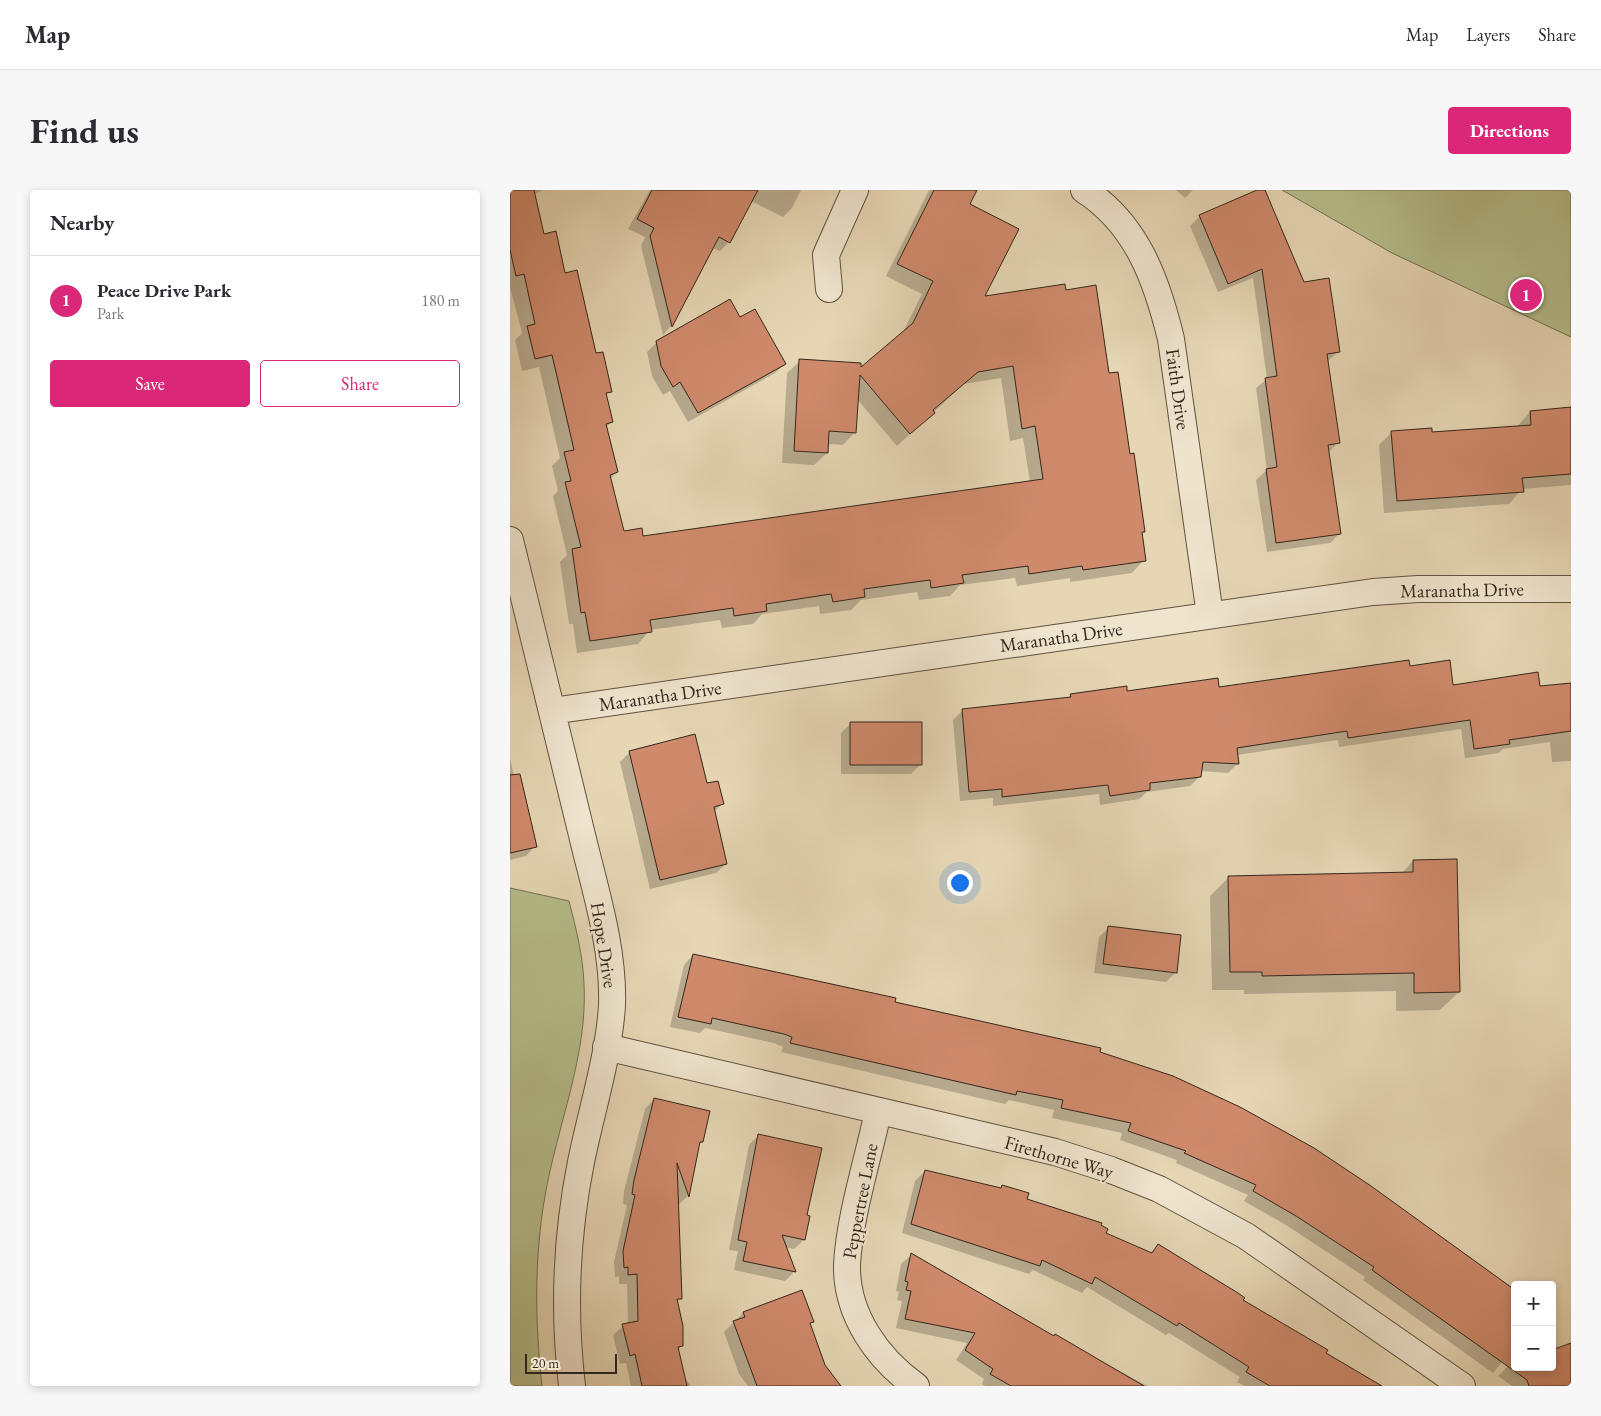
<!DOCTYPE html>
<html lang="en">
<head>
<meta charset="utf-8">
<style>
	:root { --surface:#fff; --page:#f7f7f7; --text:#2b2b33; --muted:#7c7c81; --line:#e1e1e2; --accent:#db2777 }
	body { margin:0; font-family:"EB Garamond",serif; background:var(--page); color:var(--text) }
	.controls { position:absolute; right:15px; bottom:15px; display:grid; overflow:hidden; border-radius:5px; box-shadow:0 2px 8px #0003 }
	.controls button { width:45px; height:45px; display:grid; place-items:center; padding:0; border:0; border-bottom:1px solid var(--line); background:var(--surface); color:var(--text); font:25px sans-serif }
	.scale { position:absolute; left:15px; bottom:12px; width:92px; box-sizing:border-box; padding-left:5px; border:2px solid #34261b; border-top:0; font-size:14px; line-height:18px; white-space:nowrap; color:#34261b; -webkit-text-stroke:4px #efe4ce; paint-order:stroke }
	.you { position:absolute; left:449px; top:692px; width:18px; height:18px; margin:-12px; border:4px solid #fff; border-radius:50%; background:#1a73e8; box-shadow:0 0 0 8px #1a73e833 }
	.badge { display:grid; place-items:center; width:32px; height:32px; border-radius:50%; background:var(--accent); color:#fff; font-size:16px; font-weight:700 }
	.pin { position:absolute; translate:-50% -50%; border:2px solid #fff; box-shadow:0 1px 5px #0006 }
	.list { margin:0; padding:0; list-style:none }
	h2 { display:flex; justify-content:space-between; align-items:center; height:65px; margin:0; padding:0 20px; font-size:21px }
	h2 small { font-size:16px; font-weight:400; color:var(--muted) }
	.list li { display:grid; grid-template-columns:32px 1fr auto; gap:15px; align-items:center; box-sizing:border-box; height:90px; padding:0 20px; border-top:1px solid var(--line) }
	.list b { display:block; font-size:19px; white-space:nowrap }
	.list p { margin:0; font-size:16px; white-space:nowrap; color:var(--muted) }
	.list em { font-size:16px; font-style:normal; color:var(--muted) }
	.actions { display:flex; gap:10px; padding:15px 20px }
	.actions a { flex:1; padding:11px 0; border:1px solid var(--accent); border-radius:5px; text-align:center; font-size:18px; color:var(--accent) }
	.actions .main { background:var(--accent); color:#fff }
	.map { position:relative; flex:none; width:1061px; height:1196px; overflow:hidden; border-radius:5px }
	header { display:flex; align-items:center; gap:30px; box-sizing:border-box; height:70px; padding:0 25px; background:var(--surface); border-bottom:1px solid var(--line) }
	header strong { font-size:24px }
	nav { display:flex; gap:28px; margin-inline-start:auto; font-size:18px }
	.intro { display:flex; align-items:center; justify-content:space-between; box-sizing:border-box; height:120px; padding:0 30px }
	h1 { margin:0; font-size:35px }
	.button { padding:12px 22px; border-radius:5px; background:var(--accent); color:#fff; font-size:18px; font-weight:700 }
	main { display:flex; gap:30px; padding:0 30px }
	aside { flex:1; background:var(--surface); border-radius:5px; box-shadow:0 2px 8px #0003 }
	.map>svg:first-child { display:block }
	.green { fill:#b6be8c; stroke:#757254 }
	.shadow { fill:#0003 }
	.building { fill:#cf8a6c; stroke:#34261b }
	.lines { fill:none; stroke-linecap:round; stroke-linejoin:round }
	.street-casing { stroke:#605241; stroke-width:28 }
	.street { stroke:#efe4ce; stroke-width:26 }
	.labels { text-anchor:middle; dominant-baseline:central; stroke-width:4; stroke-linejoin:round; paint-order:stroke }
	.street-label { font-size:19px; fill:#34261b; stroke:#efe4ce }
</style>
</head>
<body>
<header>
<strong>Map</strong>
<nav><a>Map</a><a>Layers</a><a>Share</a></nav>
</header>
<div class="intro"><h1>Find us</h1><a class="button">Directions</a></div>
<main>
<aside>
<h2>Nearby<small></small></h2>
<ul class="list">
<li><span class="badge">1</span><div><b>Peace Drive Park</b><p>Park</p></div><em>180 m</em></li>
</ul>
<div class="actions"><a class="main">Save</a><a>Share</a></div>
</aside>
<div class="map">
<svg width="1061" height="1196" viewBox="0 0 1061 1196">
	<rect width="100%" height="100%" fill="#e6d6b4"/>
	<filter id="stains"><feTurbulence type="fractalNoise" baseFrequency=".004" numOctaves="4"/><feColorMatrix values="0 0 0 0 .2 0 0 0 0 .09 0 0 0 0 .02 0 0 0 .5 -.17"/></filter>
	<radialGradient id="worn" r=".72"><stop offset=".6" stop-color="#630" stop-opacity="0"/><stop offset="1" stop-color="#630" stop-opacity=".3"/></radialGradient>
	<!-- green -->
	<path class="green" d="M772,0h289v147l-179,-84z
		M0,698l59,13c7,27 14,55 15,83 4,71 -27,142 -39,212 -11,63 -10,127 -3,190h-32z"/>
	<!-- shadow -->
	<path class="shadow" d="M0,0h32l-8,5 9,41 21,39 46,116 -5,5 6,26 -5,6 11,44 -7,7 13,53 19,6 388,-56 -7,-44 -13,3 -9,-63 -37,6 -67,62 -40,-47 -2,33 -12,13 -16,-1v9l-13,12 -32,-2 5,-90 13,-12 59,9 43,-36 20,-40 -36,-18 43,-86h38l15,108 83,-7 43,83 21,81 15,76 -3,4 3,25 -12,13 -62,9v-4l-53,8 -2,-8 -55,7 -10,11 -31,4 -2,-8 -56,8 -10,10 -31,4 -1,-8 -57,8 -9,10 -31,4 -2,-8 -70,10 -12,14 -61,9 -4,-29h-4l-9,-62 7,-7 -14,-59 5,-5 -6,-25 8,-8 -21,-91 -17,4 -7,-31 7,-7 -12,-46z
		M140,0h151l-9,18 -9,9 -32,-16 -22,41 -9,9 -8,-3 -41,78 -8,9 -22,-89 4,-9 -17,-8z
		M666,0h17l-8,8z
		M750,0h3l40,93 35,69 -11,10 11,80 -9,10 10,82 -9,9 -63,9 -11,-72 11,-10 -11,-82 11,-9 -14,-101 -35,14 -28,-66 10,-10z
		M230,129l45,45 -10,9 -87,49 -18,-31 -7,4 -11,-19 -5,-24 10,-10z
		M1061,218v77l-49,4 -13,15 -125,9 -5,-68 13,-13 39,2 86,-7 13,-15z
		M899,477l43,19 87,2 32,-4v77l-19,1 -2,-20 -47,7 -4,4 -34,5 -4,-29 -122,18 -1,-7 -101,15 1,8 -10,10 -28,-2v5l-10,10 -43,6 -8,7 -39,6 -1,-11 -106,12v-8l-33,3 -7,-81 10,-10 104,-11 4,-4 147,-6z
		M341,533l70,41 -10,10h-70v-41z
		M120,562l92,52 -8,8 12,52 -10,9 -66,16 -30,-127z
		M0,568l12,54 13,34 -9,10 -16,4z
		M903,671l46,131 -19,18 -44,1v-20l-152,3v-4h-32l-2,-94 19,-19 172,-3z
		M599,737l67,45 -10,10 -72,-9 5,-36z
		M183,765l405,98 417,293 -22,27 -130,-93 2,-3 -79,-52 -42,-24 4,-6 -72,-32 1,-3 -57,-20 2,-7 -70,-15 2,-8 -45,-10 -4,4 -224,-52 2,-5 -9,-4 -69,-15 -5,5 -30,-6 14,-62z
		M144,909l48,43 -4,3 -10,51 -11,10 3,92 -4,5 6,43 -5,4 7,27 7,9h-60l-5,-23 -6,1 -7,-29 10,-9 5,-2 -1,-40h-8v-8l-4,1 -1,-15 13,-57 -4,-1 1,-13 21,-82z
		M248,946l48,80 -2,24 -10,9 -9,-2 9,25 -9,9 -51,-11 4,-19 -9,-1 20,-105z
		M415,981l74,18 3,-3 23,13 124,55 9,-9 166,109 46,32h-125l-8,-4 3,-5 -71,-44 -3,2 -79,-48 -5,6 -49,-23 -4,4 -127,-41 13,-52z
		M401,1065l143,82 94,49h-163l-3,-2 2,-5 -28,-19 11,-17 -71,-15 6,-27 -5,-1 2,-8 -3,-1 5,-27z
		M233,1123l69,8 -3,3 24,62h-85l-9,-12 -15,-42z
		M1061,1154v42h-59l-14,-10 9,-9 8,-3v3h37z"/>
	<!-- building -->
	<path class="building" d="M0,0h24l10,44 12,-3 9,42 12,-3 19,83 7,-1 9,40 -6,1 7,29 -7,2 12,48 -8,3 14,56 18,-3 1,8 400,-57 -8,-53 -13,3 -9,-63 -35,6 -45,38 2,3 -25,21 -50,-59 -4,58 -27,-2 -1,22 -34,-2 5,-92 62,4v4l52,-44 20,-42 -36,-17 37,-74h43l-7,14 49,25 -34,67 80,-12 1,6 30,-5 13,88 9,-1 12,82 4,-1 11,79h-3l4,29 -63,9 -1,-4 -53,8 -1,-8 -66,9 2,8 -33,5 -1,-8 -66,9 1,8 -32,5 -2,-8 -65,10 1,7 -33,5 -1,-8 -83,12 2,12 -62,9 -5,-29 -4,1 -9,-64 9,-2 -16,-65 6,-1 -7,-29 10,-2 -22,-95 -17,4 -8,-33 8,-2 -11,-50 -8,2 -6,-26z
		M142,0h106l-28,53 -11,-6 -47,90 -22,-91 4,-8 -17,-9z
		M747,0h8l39,92 25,-4 11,74 -13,2 13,89 -12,2 13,89 -65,9 -10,-74 11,-2 -12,-89 12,-2 -15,-107 -34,15 -29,-69z
		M220,109l10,18 15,-8 31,55 -88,49 -18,-31 -7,5 -12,-21 -5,-25z
		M1061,217v67l-49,4 2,14 -127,9 -6,-70 41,-3v4l99,-7 -1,-14z
		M899,470l1,6 40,-6 3,25 85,-13 2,14 31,-3v48l-62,9 1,4 -36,5 -4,-29 -122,18 -1,-7 -110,17 2,16 -36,-2 -2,15 -51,6v7l-40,6 -2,-11 -106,12v-8l-33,3 -7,-83 109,-12 -1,-3 57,-8v5l91,-13 1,9z
		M340,532h72v43h-72z
		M185,544l12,49 11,-2 6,23 -10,3 13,57 -67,16 -31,-129z
		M10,584l17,73 -27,6v-78z
		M947,669l3,133 -46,1v-20l-152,3v-4h-32l-2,-96 185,-4v-12z
		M598,736l73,9 -4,38 -74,-9z
		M183,764l203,44 -1,4 206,46 -1,4 73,24 67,31 74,41 57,38 144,104v77h37v-17l19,-7v43h-42l-2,-6 -155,-110 2,-3 -78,-51 -43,-25 3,-6 -72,-32 2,-2 -58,-20 3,-8 -70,-15 2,-8 -46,-9 -1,4 -226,-52 2,-6 -8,-3 -72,-16 -1,6 -33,-7z
		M144,908l56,13 -7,31h-3l-11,55 -12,-34 5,136h-5l6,27v20l-5,1 9,39h-45l-7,-32 -5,2 -8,-32 16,-3 -1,-47 -9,1v-8l-4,1 -1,-17 12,-56 -3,-1 2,-14z
		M248,944l64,14 -15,67 3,1 -5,24 -23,-5 14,37 -53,-11 4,-19 -9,-2z
		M415,980l76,18 1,-3 27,8 -2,6 75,24 -1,2 7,4 -2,4 46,20 6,-9 80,49 7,5 -2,2 85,50 -2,3 56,33h-112l-24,-14 3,-5 -70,-44 -2,3 -82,-49 -3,7 -50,-24 -2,6 -129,-42z
		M401,1063l143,83 1,-2 89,52h-133l-21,-12 3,-5 -28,-19 10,-17 -70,-14 6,-28 -5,-1 2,-8 -3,-1z
		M292,1100l12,32 -4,1 15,42 16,21h-84l-24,-65 12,-4 -2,-5z"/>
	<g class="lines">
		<defs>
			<path id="street" d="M574,0c53,34 73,91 87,149l39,276
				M319,99l-3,-34 29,-65
				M0,350c24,99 48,197 72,295 13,55 32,113 30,170 -3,51 -21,107 -31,157 -15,75 -18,148 -9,224
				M42,521l821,-119 45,-3h153
				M96,857l449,105 56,18 48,19 87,47 216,150
				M368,922c-10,47 -29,107 -31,153 -1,50 31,94 69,121"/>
		</defs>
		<!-- street casing -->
		<use href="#street" class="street-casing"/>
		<!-- street -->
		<use href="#street" class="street"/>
	</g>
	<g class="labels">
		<!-- street labels -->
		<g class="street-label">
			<text transform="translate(668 199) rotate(82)">Faith Drive</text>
			<text transform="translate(952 400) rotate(-1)">Maranatha Drive</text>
			<text transform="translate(551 447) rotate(-8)">Maranatha Drive</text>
			<text transform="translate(150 506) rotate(-8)">Maranatha Drive</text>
			<text transform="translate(94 755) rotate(81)">Hope Drive</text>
			<text transform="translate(549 967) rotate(16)">Firethorne Way</text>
			<text transform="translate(350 1011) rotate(-79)">Peppertree Lane</text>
		</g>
	</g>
	<rect width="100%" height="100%" filter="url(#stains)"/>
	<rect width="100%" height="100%" fill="url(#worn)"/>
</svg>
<div class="controls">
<button>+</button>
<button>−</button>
</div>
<div class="scale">20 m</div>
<div class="you"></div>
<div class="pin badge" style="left:1016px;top:105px">1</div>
</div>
</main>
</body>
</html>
